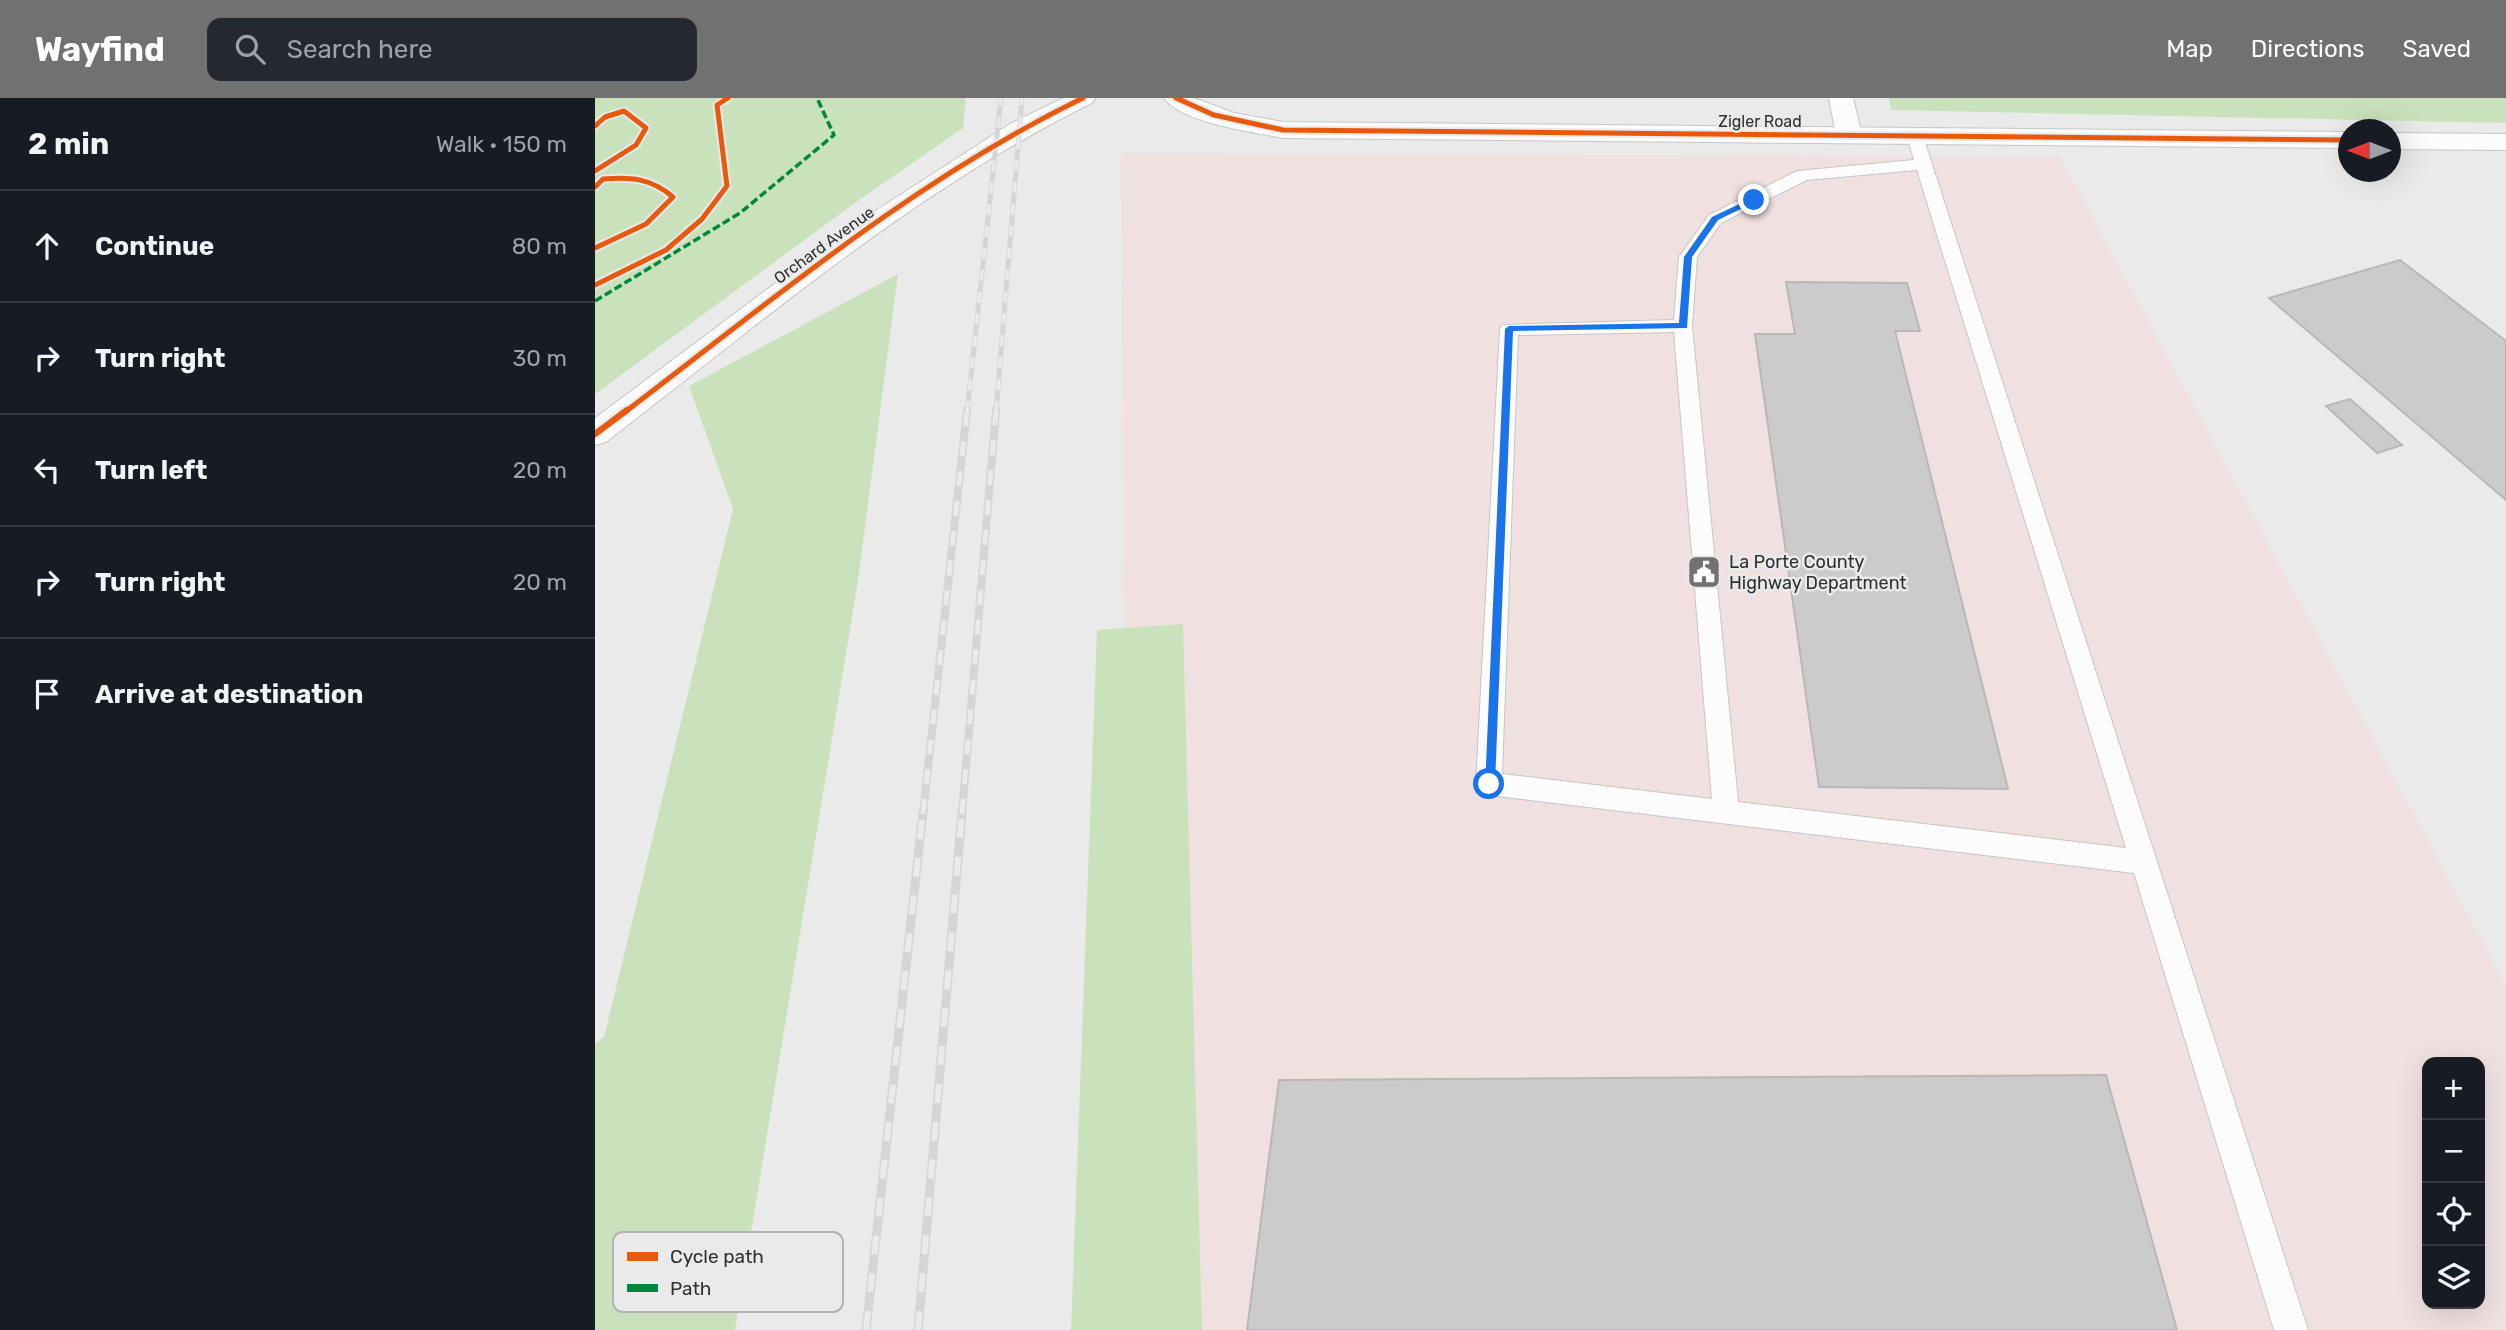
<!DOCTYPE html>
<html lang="en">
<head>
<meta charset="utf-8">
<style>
	:root { --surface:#171b24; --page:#242831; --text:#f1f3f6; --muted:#9ea1a6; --line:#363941; --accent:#717172 }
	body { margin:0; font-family:Rubik,sans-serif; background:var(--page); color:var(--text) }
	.controls { position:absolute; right:21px; bottom:21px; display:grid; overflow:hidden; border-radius:14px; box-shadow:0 7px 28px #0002 }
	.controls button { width:63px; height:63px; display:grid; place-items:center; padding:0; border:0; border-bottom:2px solid var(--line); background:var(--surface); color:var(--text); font:35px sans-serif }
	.compass { position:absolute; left:1743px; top:21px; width:63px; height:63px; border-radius:50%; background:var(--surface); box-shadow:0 7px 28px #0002; rotate:270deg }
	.stop { position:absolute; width:21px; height:21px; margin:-16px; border:5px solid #1a73e8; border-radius:50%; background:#fff }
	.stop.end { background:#1a73e8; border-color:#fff; box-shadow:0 2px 7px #0008 }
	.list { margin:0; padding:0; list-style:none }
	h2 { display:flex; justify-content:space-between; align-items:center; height:91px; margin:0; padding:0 28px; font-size:30px }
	h2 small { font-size:23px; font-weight:400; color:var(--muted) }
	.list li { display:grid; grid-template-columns:46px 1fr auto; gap:21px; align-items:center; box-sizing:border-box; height:112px; padding:0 28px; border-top:2px solid var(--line) }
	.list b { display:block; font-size:26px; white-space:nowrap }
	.list em { font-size:23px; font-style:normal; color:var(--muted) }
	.icon { flex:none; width:38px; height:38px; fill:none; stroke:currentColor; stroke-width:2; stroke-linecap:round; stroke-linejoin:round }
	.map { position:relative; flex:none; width:1911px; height:1232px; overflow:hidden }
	header { display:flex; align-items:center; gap:42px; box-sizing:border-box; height:98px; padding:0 35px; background:var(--accent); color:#fff }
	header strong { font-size:33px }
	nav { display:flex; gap:38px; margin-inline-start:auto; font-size:24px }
	.search { width:490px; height:63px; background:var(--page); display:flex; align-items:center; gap:18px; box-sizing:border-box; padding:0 24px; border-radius:14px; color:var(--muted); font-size:26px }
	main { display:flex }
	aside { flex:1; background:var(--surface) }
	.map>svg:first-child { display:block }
	.commercial { fill:#f0e1e0; fill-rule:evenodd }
	.green { fill:#cae2bc }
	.building { fill:#cccbcb; stroke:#b8b8b8; stroke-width:2 }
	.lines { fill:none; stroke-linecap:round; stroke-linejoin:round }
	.lane-casing { stroke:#c6c6c6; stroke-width:2 }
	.street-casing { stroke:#c6c6c6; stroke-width:2 }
	.secondary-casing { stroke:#c6c6c6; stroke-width:2 }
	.lane { fill:#fcfcfc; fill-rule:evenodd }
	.street { fill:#fcfcfc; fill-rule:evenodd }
	.secondary { fill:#fcfcfc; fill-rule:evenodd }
	.rail-far2-casing { stroke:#d5d5d6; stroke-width:5 }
	.rail-far1-casing { stroke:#d5d5d6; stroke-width:8 }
	.rail-casing { stroke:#d5d5d6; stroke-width:9 }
	.rail-far2 { stroke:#e9eaeb; stroke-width:3.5; stroke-dasharray:11; stroke-linecap:butt }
	.rail-far1 { stroke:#e9eaeb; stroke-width:5; stroke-dasharray:15; stroke-linecap:butt }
	.rail { stroke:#e9eaeb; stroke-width:6; stroke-dasharray:19; stroke-linecap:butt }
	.quiet { stroke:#00873e; stroke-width:3.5; stroke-dasharray:8 3.5; stroke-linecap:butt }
	.cycleway-far1-casing { stroke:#e9eaeb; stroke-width:9 }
	.cycleway-casing { stroke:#e9eaeb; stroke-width:10 }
	.cycleway-far1 { stroke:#e8590c; stroke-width:5 }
	.cycleway { stroke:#e8590c; stroke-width:6 }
	.route { fill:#1a73e8 }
	.labels { text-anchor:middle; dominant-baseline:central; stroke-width:5; stroke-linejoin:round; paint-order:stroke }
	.far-street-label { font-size:16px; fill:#303031; stroke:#e9eaeb }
	.poi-label { font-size:18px; fill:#303031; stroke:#e9eaeb; text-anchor:start }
	.key { fill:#e9eaeb; stroke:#b2b2b3; stroke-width:2 }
	.key-label { font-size:19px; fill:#303031 }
</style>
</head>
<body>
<header>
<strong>Wayfind</strong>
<div class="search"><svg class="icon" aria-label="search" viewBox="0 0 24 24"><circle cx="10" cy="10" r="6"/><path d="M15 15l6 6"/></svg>Search here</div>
<nav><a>Map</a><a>Directions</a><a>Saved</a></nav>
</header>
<main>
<aside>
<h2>2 min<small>Walk · 150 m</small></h2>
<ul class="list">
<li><svg class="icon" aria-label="ahead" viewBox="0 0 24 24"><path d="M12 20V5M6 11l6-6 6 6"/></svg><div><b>Continue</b></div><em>80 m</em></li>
<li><svg class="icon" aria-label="right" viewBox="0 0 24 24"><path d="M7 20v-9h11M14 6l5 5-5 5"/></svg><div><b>Turn right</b></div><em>30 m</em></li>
<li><svg class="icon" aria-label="left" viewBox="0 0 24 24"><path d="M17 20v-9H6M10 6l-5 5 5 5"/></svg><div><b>Turn left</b></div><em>20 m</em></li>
<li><svg class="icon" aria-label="right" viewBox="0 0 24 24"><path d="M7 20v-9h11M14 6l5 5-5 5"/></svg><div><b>Turn right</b></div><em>20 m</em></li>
<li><svg class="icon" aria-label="arrive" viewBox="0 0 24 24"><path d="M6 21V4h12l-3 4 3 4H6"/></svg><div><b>Arrive at destination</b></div></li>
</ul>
</aside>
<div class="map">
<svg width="1911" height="1232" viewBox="0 0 1911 1232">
	<rect width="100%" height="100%" fill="#eaeaea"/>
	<!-- commercial -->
	<path class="commercial" d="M526,55l939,4 446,829v344h-1377zM1832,964h53v242h-53z"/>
	<!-- green -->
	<path class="green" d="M0,0h371l-3,30 -104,72 -264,194z
		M1294,0h617v25l-615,-13z
		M303,176l-40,306 -123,750h-140v-286l9,-7 129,-528 -44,-123z
		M588,526l19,706h-131l26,-700z"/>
	<!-- building -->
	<path class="building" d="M1805,162l106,81v159l-237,-202z
		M1191,184l121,1 13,48h-25l113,458 -189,-2 -64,-453h40z
		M1755,301l52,46 -25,8 -51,-47z
		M1511,977l71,255h-930l32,-250z"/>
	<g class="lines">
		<defs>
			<path id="lane" d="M1320,33l8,5 385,1194h-34l-140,-457 -645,-78 -9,-3 -4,-8 24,-455 2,-4 172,-5 5,-63 30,-42 88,-44 117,-11 -7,-24zM1322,72l209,678 -388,-46 -46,-476 5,-69 24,-34 86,-43zM1079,234l38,467 -210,-25 16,-439z"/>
			<path id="street" d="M468,0h32l-3,5c-177,87 -330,219 -486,339l-11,3v-27l257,-192 158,-102z
				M1234,0h24l9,37 -4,5 -9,3 -9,-3 -4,-5z"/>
			<path id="secondary" d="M569,0h30l40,15 49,9 1066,10v16l-1066,-10c-29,-6 -102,-15 -119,-40z
				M1796,35l115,1v16l-115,-1z"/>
		</defs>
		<!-- lane casing -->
		<use href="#lane" class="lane-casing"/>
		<!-- street casing -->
		<use href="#street" class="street-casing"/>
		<!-- secondary casing -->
		<use href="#secondary" class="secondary-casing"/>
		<!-- lane -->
		<use href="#lane" class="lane"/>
		<!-- street -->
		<use href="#street" class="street"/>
		<!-- secondary -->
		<use href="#secondary" class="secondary"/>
		<defs>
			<path id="rail-far2" d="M372,314l34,-314
				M401,314l26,-314"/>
			<path id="rail-far1" d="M328,716l44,-404
				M367,716l34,-404"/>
			<path id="rail" d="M271,1232l57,-518
				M323,1232l44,-518"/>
		</defs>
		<!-- rail-far2 casing -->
		<use href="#rail-far2" class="rail-far2-casing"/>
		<!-- rail-far1 casing -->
		<use href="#rail-far1" class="rail-far1-casing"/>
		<!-- rail casing -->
		<use href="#rail" class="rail-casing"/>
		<!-- rail-far2 -->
		<use href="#rail-far2" class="rail-far2"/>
		<!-- rail-far1 -->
		<use href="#rail-far1" class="rail-far1"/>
		<!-- rail -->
		<use href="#rail" class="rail"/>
		<!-- quiet -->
		<path class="quiet" d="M0,203l145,-88 94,-78 -17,-37"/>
		<defs>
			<path id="cycleway-far1" d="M581,0l38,17 69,15 1066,10
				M0,28l10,-9 19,-6 22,17 -10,17 -41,26
				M0,89l8,-8c28,-2 48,-1 70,18l-27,27 -51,24
				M0,187l71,-35 36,-31 25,-33 -10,-81 11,-7
				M30,314c147,-112 291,-233 458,-314"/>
			<path id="cycleway" d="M0,336l32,-24"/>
		</defs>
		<!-- cycleway-far1 casing -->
		<use href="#cycleway-far1" class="cycleway-far1-casing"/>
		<!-- cycleway casing -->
		<use href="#cycleway" class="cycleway-casing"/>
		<!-- cycleway-far1 -->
		<use href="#cycleway-far1" class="cycleway-far1"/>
		<!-- cycleway -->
		<use href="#cycleway" class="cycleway"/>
	</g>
	<!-- route -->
	<path class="route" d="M1159,99l3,4 -39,19 -26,37 -5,71 -174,3 -18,453 -2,4h-8l20,-459 4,-3 170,-3 5,-66 28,-40z"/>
	<!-- icons -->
	<defs>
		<symbol id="civic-square" viewBox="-11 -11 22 22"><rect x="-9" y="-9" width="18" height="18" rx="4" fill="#717172" stroke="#e9eaeb"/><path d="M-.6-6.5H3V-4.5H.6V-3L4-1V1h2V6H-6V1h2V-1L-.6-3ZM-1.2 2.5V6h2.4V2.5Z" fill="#fff"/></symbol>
	</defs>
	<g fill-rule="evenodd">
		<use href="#civic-square" x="1090" y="455" width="38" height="38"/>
	</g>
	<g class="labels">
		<!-- far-street labels -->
		<g class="far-street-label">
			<text x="1165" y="23">Zigler Road</text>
			<text transform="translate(229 147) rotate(-36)">Orchard Avenue</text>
		</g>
		<!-- poi labels -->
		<g class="poi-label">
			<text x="1134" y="464">La Porte County<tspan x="1134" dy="21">Highway Department</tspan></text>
		</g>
	</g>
	<!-- legend -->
	<rect x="18" y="1134" width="230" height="80" rx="10" class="key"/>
	<rect x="32" y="1154" width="31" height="9" fill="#e8590c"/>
	<rect x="32" y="1186" width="31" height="8" fill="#00873e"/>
	<g class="key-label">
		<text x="75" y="1165">Cycle path</text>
		<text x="75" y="1197">Path</text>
	</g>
</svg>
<div class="controls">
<button>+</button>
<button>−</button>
<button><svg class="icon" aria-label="locate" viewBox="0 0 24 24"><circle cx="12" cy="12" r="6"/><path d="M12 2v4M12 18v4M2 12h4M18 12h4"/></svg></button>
<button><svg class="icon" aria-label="layers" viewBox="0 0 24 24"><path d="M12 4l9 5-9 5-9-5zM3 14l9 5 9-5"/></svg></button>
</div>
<svg class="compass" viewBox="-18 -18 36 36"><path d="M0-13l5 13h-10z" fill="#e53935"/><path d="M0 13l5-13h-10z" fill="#9ea1a6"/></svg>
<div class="stop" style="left:894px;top:686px"></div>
<div class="stop end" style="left:1159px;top:102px"></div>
</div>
</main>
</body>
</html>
